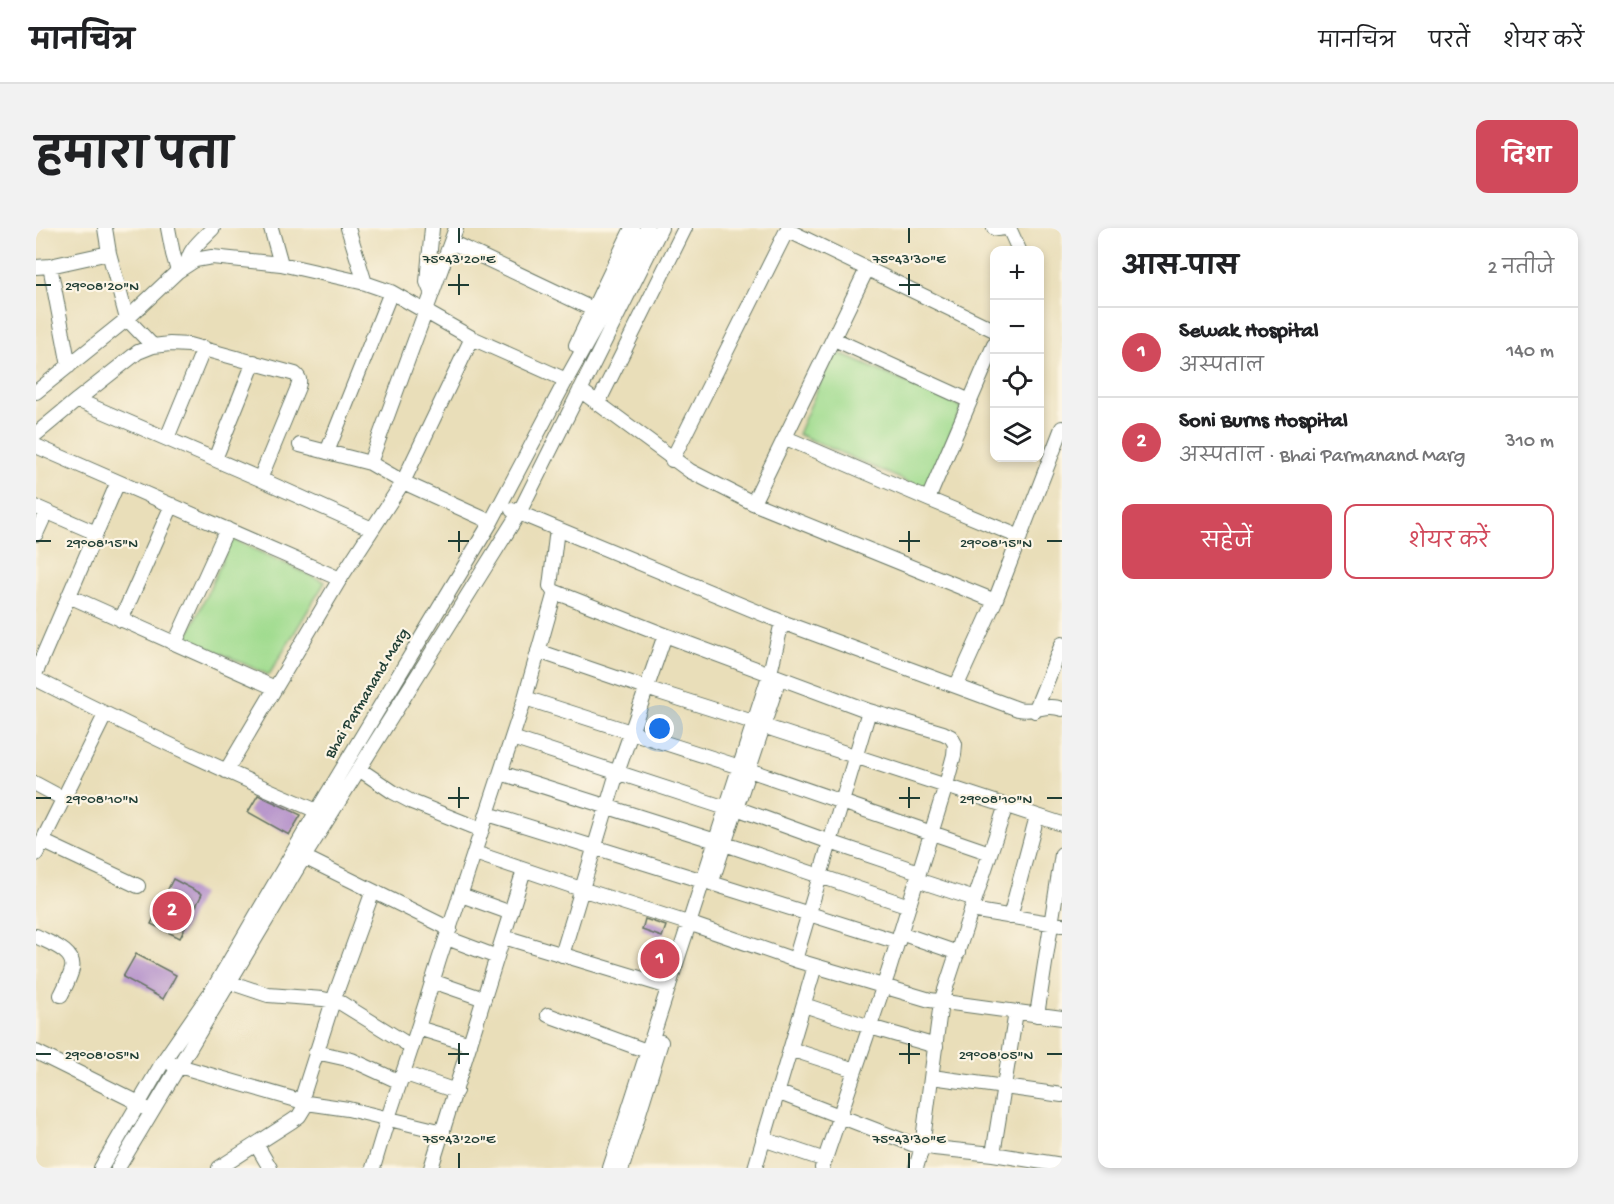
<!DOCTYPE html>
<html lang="hi">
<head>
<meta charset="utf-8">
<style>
	:root { --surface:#fff; --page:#f2f2f2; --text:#202124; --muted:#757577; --line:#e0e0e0; --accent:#d1495b }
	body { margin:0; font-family:"Gochi Hand","Playpen Sans Deva",sans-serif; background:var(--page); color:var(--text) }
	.controls { position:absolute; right:18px; top:18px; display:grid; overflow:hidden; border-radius:12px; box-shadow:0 3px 9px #0003 }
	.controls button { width:54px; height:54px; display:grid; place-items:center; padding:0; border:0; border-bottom:2px solid var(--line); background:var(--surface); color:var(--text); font:30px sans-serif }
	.you { position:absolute; left:624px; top:501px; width:21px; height:21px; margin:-15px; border:4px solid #fff; border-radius:50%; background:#1a73e8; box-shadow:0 0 0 9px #1a73e833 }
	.badge { display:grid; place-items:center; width:39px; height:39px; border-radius:50%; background:var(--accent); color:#fff; font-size:20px; font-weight:700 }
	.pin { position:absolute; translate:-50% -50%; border:3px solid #fff; box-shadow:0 2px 6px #0006 }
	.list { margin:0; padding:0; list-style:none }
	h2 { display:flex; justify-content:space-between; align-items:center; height:78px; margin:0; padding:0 24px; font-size:26px }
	h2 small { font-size:20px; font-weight:400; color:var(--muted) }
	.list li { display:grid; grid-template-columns:39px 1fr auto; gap:18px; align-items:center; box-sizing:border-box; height:90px; padding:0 24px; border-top:2px solid var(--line) }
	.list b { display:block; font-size:22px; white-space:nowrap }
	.list p { margin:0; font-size:20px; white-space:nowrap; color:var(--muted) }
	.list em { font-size:20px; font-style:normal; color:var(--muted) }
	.actions { display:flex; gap:12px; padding:18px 24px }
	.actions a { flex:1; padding:14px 0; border:2px solid var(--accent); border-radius:12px; text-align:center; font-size:21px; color:var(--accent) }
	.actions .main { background:var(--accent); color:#fff }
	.icon { flex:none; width:33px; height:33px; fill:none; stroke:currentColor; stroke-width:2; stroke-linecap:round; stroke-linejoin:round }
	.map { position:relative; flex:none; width:1026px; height:940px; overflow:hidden; border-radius:12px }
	header { display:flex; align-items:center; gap:36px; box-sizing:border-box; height:84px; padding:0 30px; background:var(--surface); border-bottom:2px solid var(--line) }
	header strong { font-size:28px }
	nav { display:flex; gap:33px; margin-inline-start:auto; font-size:21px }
	.intro { display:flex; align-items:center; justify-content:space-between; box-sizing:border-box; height:144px; padding:0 36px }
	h1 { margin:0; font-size:42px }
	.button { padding:15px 27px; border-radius:12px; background:var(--accent); color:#fff; font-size:21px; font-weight:700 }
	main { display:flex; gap:36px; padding:0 36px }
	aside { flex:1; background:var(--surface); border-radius:12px; box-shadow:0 3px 9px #0003 }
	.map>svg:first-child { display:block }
	.green { fill:#a0dc8f; stroke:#608c62; stroke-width:1.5 }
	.building { fill:#b998cc }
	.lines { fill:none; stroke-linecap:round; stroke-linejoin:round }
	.minor-casing { stroke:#667563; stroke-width:16 }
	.minor { stroke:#fff; stroke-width:14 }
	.ticks { fill:none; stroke:#1f3d34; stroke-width:2 }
	.labels { text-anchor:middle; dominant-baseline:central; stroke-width:4.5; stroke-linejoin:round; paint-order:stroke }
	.street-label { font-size:16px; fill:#1f3d34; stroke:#fcf5e5 }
	.ticks-label { font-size:15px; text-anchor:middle; fill:#1f3d34; stroke:#fcf5e5; stroke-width:4.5; stroke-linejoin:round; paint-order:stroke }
</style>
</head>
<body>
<header>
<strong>मानचित्र</strong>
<nav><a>मानचित्र</a><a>परतें</a><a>शेयर करें</a></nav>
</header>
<div class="intro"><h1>हमारा पता</h1><a class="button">दिशा</a></div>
<main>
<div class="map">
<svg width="1026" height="940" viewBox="0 0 1026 940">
	<rect width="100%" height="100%" fill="#fcf5e5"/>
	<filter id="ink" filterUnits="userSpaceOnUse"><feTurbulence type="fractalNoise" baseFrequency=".0167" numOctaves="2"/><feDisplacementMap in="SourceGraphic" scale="12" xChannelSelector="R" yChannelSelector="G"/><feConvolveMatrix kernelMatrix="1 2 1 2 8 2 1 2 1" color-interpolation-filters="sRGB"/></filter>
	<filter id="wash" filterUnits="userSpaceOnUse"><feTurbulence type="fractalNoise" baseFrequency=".008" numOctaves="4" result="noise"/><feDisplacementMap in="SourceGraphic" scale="24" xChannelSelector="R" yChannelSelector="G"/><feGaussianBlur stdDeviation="1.35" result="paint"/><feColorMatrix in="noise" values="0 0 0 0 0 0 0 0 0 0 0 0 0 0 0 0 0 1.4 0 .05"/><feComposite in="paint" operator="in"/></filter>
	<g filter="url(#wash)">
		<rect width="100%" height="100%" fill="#e9deb9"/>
		<!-- green -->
		<path class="green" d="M798,123l128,56 -36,83 -128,-56z
			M196,311l93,43 -56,93 -82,-37z"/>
		<g id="blocks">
			<!-- building -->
			<path class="building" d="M222,567l43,20 -12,20 -41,-23z
				M137,651l29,15 -22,44 -29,-14z
				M609,691l21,7 -4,11 -20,-7z
				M619,719l15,5 -5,16 -15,-5z
				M100,726l40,21 -13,24 -40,-22z"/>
		</g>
	</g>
	<g filter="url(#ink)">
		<use href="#blocks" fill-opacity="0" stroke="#667563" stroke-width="1.5"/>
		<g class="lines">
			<defs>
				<path id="minor" d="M69,0l4,25 18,66 26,27
					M132,0l5,26 5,17
					M235,0l10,36
					M312,0l17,55
					M396,0l-5,54 5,12
					M958,0l3,1 8,-1
					M973,0l10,22
					M751,2l207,100
					M415,14l152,72
					M152,36c-1,-14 16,-26 25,-36
					M14,38l19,100
					M0,39l14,-1 59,-13
					M798,111l136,62
					M540,117l56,-117
					M544,162l110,81 63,32 242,98
					M0,164l91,-73 51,-48 17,-11 17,-3 69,7 84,19 26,9 81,46 94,42
					M41,172l183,79 112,50
					M562,175l87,-175
					M0,206l41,-34 61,-48 15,-6 17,-2 19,1 106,29c5,4 5,7 3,13l-38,92
					M131,210l37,-90
					M750,210l142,61 92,38
					M264,217l70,18 33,19 88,40
					M0,218l304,133
					M291,224l64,-160
					M179,231l39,-97
					M636,232l116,-232
					M334,235l86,-235
					M892,271l66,-154
					M717,275l114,-234
					M0,279l60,26
					M476,282l270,112 236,87c18,4 27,-6 44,0
					M521,301l-7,57 3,5 112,44 204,76 74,22 8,4 4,7 -1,11 -8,30 -57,185 -67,198
					M0,306l10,-22
					M33,368l206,92
					M85,392l51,-115
					M139,415l52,-114
					M502,423l108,37 107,34
					M0,444l82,-190
					M0,451c92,47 186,91 281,132l7,4
					M921,457l38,-84 67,-173
					M489,470l224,72 241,83
					M999,483l27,-67
					M727,498l299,98
					M476,510l214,70
					M323,541l34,23 19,10 70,28
					M190,543l114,-192 63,-97 69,-144
					M465,545l224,71 184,62
					M0,556l28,15
					M700,580l94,34 89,30
					M452,586l215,67
					M6,613l96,45
					M439,625l106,36 116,37 98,34 135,40 132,18
					M0,626l69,-139
					M268,629l146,72
					M678,647l65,-197
					M881,652l58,19
					M675,655l187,59
					M425,667l50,18
					M935,682l91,15
					M974,689l27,-101
					M864,705l58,20
					M0,708c13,7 40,15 36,33 -2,9 -7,18 -11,26
					M468,709l165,50
					M411,710l50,19
					M526,727l55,-182 48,-138
					M759,732l74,-249
					M396,753l52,18
					M193,754l39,13 55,4 18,4 71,44
					M768,777l66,22 66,19
					M512,787l107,39
					M1001,787l25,-161
					M382,800l52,16
					M754,821l65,21
					M0,824l103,51 7,6
					M280,824l36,8 48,22
					M136,836l135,39 41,6 95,23
					M367,845l53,18
					M896,849l130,18
					M741,864l135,52 22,4 59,6 69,11
					M265,873l32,-100 40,-110
					M727,911l62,21
					M220,916l14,24
					M957,926l23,-142
					M65,940l63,-108 51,-74 102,-175 174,-289 75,-142 37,-66 44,-86
					M82,940l186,-311 215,-344 142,-285
					M183,940l73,-47 7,-5 8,-13
					M337,940l15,-50 30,-90 21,-68 86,-262 30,-106
					M395,940l93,-298
					M574,940l160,-495 12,-51
					M586,940l39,-126
					M719,940l60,-202
					M880,940l6,-21 19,-145 65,-197"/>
			</defs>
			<!-- minor casing -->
			<use href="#minor" class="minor-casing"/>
			<!-- minor -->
			<use href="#minor" class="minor"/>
		</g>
	</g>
	<!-- ticks -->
	<path class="ticks" d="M423,0v15M873,0v15M423,46v21M873,46v21M0,57h15M412,57h21M863,57h21M423,303v21M873,303v21M0,313h15M412,313h21M863,313h21M1011,313h15M423,559v21M873,559v21M0,570h15M412,570h21M863,570h21M1011,570h15M423,815v21M873,815v21M0,826h15M412,826h21M863,826h21M1011,826h15M423,925v15M873,925v15"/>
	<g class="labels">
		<!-- street labels -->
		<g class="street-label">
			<text transform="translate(332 466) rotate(-59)">Bhai Parmanand Marg</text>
		</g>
	</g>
	<g class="ticks-label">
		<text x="423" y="35">75°43'20"E</text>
		<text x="873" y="35">75°43'30"E</text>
		<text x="66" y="62">29°08'20"N</text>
		<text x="66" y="319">29°08'15"N</text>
		<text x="960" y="319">29°08'15"N</text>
		<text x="66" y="575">29°08'10"N</text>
		<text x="960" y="575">29°08'10"N</text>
		<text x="66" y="831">29°08'05"N</text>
		<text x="960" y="831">29°08'05"N</text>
		<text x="423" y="915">75°43'20"E</text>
		<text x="873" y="915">75°43'30"E</text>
	</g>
</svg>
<div class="controls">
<button>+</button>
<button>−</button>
<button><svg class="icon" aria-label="locate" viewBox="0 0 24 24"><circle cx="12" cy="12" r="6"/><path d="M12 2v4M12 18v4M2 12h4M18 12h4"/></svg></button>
<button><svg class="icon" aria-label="layers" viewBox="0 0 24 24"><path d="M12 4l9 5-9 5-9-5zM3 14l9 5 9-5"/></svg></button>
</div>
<div class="you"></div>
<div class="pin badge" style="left:624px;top:731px">1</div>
<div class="pin badge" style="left:136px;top:683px">2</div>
</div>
<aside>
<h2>आस-पास<small>2 नतीजे</small></h2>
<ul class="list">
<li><span class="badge">1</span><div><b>Sewak Hospital</b><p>अस्पताल</p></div><em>140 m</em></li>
<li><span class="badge">2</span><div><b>Soni Burns Hospital</b><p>अस्पताल · Bhai Parmanand Marg</p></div><em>310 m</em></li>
</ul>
<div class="actions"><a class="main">सहेजें</a><a>शेयर करें</a></div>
</aside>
</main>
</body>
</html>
